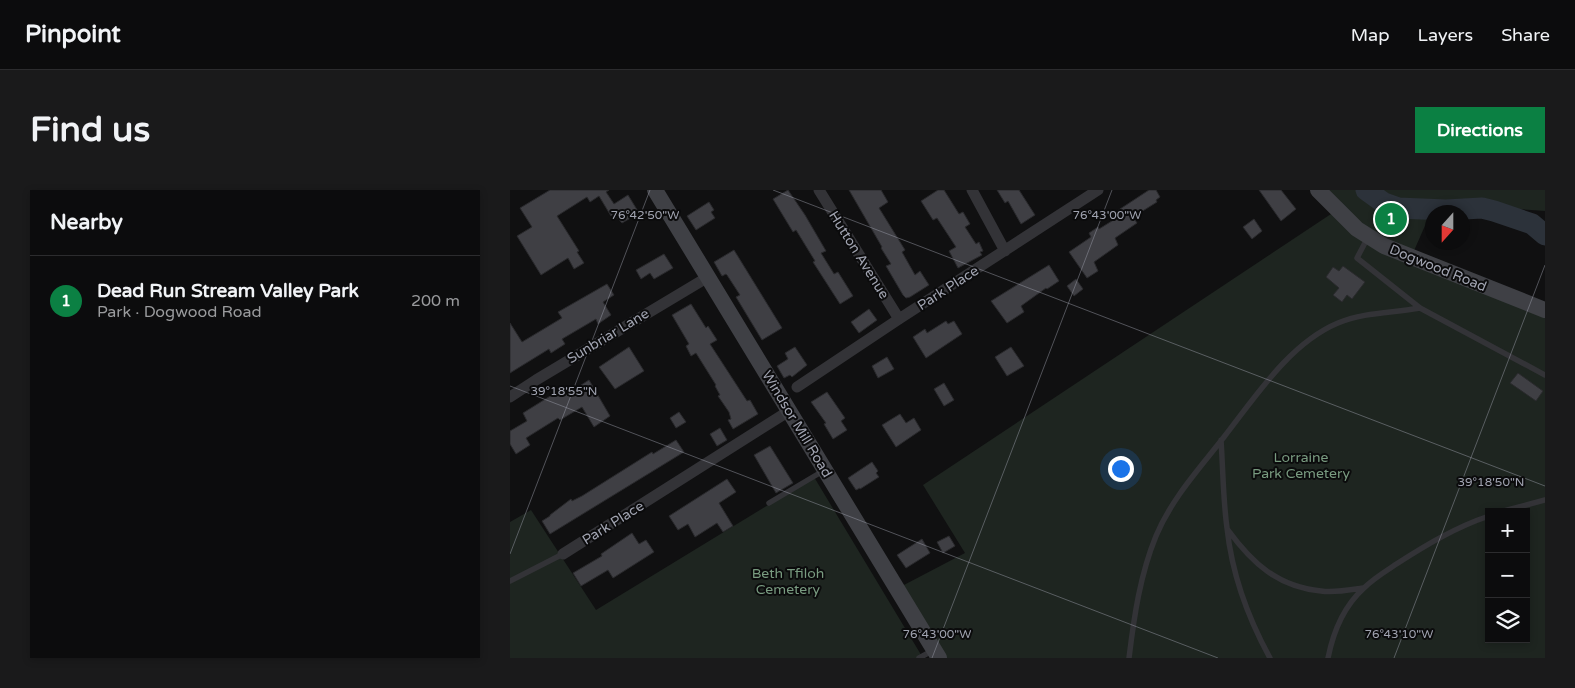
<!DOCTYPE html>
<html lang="en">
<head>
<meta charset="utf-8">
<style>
	:root { --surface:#0c0c0d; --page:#1a1a1b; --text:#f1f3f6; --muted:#9a9b9d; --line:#2c2c2e; --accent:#0b8043 }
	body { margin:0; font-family:"Varela Round",sans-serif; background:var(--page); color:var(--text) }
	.controls { position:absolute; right:15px; bottom:15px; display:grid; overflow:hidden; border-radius:0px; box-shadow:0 2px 8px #0003 }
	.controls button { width:45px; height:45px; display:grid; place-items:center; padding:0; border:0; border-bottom:1px solid var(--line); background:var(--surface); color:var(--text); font:25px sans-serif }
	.compass { position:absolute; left:915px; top:15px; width:45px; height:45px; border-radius:50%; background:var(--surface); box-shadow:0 2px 8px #0003; rotate:201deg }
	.you { position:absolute; left:610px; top:278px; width:18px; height:18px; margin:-12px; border:4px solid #fff; border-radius:50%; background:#1a73e8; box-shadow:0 0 0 8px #1a73e833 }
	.badge { display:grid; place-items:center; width:32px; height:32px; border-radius:50%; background:var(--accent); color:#fff; font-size:16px; font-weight:700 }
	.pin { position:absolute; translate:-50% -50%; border:2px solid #fff; box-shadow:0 1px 5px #0006 }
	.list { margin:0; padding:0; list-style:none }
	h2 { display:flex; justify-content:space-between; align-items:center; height:65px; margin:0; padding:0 20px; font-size:21px }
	h2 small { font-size:16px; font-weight:400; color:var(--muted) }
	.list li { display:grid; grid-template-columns:32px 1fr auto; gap:15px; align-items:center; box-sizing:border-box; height:90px; padding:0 20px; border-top:1px solid var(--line) }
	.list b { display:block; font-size:19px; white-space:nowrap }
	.list p { margin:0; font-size:16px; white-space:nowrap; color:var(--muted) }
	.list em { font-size:16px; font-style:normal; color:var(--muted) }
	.icon { flex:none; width:28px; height:28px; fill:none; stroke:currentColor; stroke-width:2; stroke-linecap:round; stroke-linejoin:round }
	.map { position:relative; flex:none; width:1035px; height:468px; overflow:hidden; border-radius:0px }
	header { display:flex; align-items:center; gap:30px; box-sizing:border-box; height:70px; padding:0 25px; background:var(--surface); border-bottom:1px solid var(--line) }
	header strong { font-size:24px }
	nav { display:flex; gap:28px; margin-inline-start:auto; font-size:18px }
	.intro { display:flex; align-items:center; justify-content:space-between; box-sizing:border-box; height:120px; padding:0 30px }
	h1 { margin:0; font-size:35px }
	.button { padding:12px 22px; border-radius:0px; background:var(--accent); color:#fff; font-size:18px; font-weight:700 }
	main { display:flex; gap:30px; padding:0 30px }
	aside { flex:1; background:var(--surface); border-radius:0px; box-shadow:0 2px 8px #0003 }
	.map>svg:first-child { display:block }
	.green { fill:#1e2520; fill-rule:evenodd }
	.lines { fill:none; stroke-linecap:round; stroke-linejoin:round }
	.river { stroke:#2c323a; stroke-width:21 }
	.building { fill:#3f3f44; stroke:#2a2a2d }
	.lane { stroke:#333337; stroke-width:5.5 }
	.street { stroke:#333337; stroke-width:11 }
	.secondary { stroke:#3f4045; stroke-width:16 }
	.ticks { fill:none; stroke:#a1a4b1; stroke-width:1; stroke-opacity:0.45 }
	.labels { text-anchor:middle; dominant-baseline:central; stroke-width:4; stroke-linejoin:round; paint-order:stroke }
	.street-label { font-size:14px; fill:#a1a4b1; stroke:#0b0b0c }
	.park-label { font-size:14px; fill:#799b80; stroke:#0b0b0c }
	.ticks-label { font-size:12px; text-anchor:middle; fill:#a1a4b1; stroke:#0b0b0c; stroke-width:4; stroke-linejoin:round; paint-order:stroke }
</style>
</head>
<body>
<header>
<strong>Pinpoint</strong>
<nav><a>Map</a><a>Layers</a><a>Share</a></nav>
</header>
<div class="intro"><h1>Find us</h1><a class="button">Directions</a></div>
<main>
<aside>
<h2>Nearby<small></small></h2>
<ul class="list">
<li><span class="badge">1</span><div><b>Dead Run Stream Valley Park</b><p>Park · Dogwood Road</p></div><em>200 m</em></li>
</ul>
</aside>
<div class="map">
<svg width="1035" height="468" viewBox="0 0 1035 468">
	<rect width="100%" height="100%" fill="#101011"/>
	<!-- green -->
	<path class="green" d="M816,0h219v21l-110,-8 -22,50 -51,-26z
		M821,24l214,103v341h-599l-44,-72 63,-33 -42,-68zM979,322h37v127h-37z
		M304,287l109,181h-413v-136l21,-12 65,100z"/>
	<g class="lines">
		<!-- river -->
		<path class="river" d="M856,0l18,13 14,5 48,2 36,-2 12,3 38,13 13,11"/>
	</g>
	<!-- building -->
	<path class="building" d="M40,0h59l-3,2 8,12 14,-9 11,18 -17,10 -8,-9 -3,2 -12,-20 -9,6 -3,-5 -30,19 22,35 -2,1 7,11 -10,6 -6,-11 -27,17 -24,-39 15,-9 -12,-19z
		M278,0l17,25 21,36 -5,2 13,21 4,-2 15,24 -13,8 -27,-42 2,-1 -19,-31 -3,2 -20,-33z
		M339,0h32l7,12 -9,6 26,42 -3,2 13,23 5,-4 9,14 -19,12 -4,1 -3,-3 -17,-29 5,-2 -10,-16 1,-1z
		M428,0h6l15,24 4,-2 7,12 -5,3 11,17 3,-2 4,9 -3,1 2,3 -24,13 -9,-17 7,-4 -19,-29 -4,2 -12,-19z
		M487,0h22l16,25 -14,9 -13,-23 -3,2z
		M639,0h7l4,7 -4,3 1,2 -24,15 4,6 -22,15 3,7 -24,17 4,9 -11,7 -18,-26 22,-15 -2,-4 9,-6 1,2 21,-13 -3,-5z
		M749,0h22l15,19 -15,12z
		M199,12l5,8 -3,2 4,6 -19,12 -9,-14z
		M744,29l8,12 -10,8 -9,-12z
		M224,60l48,78 -20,12 -26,-43 4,-2 -13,-20 -1,-1 -4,2 -8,-14z
		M154,64l9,14 -19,11 -4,-6 -9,6 -5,-9z
		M539,75l10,16 -12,8 -1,-1 -25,18 3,6 -17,11 -16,-22z
		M833,76l22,16 -13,17 -5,-4 -5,7 -9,-7 6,-7 -13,-11 7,-10 6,4z
		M566,89l7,10 -9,7 -7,-10z
		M97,94l7,11 -11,7 8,13 -13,9 -2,-5 -34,20 3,5 -14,9 -2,-4 -39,24v-50l12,19 40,-24 -4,-6z
		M181,114l15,24 2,-2 9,14 -7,4 37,57 3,-1 8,14 -25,15 -5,-9 3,-1 -2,-7 -11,-16 2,-1 -5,-9 1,-1 -20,-32 -5,3 -5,-10 3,-2 -17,-29z
		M359,119l8,11 -18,13 -8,-11z
		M436,131l2,3 6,-3 8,13 -36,24 -13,-21 12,-8 2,4z
		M119,157l15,24 -29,18 -16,-22z
		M285,157l12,18 -15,12 -2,-2 -6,3 -7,-12 11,-7 -3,-6z
		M501,157l13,19 -17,10 -12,-19z
		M377,167l7,12 -16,9 -6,-12z
		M1008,183l25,18 -7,10 -26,-18z
		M79,190l21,36 -16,11 -12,-20 -22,13 -2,-2 -32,20 4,7 -14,9 -6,-10v-13l17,-10 -4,-8 37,-23 4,6z
		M434,193l10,17 -10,6 -10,-17z
		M317,202l18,26 -4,3 6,9 -14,9 -9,-15 2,-1 -15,-21z
		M169,222l7,10 -10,6 -6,-10z
		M390,224l6,9 8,-5 7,12 -25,17 -14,-22z
		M210,238l7,12 -10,6 -7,-12z
		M166,250l8,12 -134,82 -8,-13 8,-5v-1l21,-16 1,2 10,-5 70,-44 1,2z
		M260,256l23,37 -17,10 -22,-38z
		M362,272l6,9 -2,2 3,4 -19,12v-1l-4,2 -8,-12z
		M217,289l9,13 -17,11 14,23 -10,6 -6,-9 -22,14 -7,-13 -10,6 -9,-14z
		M122,343l7,11 7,-4 8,12 -41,26 -5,-8 -27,16 -8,-13 29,-17 -1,-2z
		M439,346l6,10 -12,7 -6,-11z
		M412,349l8,14 -24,15 -9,-13z"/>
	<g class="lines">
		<!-- lane -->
		<path class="lane" d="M858,47l-11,21 63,50
			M711,250c2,29 2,59 6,88 5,46 21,90 43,130
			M259,313l54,-32
			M990,322l45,-12
			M718,340c24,33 50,57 93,61 14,2 28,-1 42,-3
			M0,391l53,-27
			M409,468l13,-7
			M619,468c5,-41 11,-83 27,-122 16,-38 43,-67 68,-99 32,-41 66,-94 114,-114 26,-11 55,-10 82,-15l125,67
			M818,468c5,-25 16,-52 36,-70 10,-10 22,-17 34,-25 28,-18 58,-36 91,-47"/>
		<!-- street -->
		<path class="street" d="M309,0l80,129
			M462,0l33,61
			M287,197l102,-68 199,-129
			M0,207l26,-17 172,-103
			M53,364l226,-143"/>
		<!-- secondary -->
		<path class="secondary" d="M145,0l284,468
			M808,0l39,39 27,17 161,64"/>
	</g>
	<!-- ticks -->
	<path class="ticks" d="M263,0l772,296M0,196l708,272M0,364l140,-364M422,468l180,-468M884,468l151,-393"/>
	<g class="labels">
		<!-- street labels -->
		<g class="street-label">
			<text transform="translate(349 65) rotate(58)">Hutton Avenue</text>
			<text transform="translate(928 78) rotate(22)">Dogwood Road</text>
			<text transform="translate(438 98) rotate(-33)">Park Place</text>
			<text transform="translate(98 146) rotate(-31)">Sunbriar Lane</text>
			<text transform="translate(287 234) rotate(59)">Windsor Mill Road</text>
			<text transform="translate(103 333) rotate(-32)">Park Place</text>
		</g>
		<!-- park labels -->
		<g class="park-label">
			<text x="791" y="267">Lorraine<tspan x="791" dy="16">Park Cemetery</tspan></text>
			<text x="278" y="383">Beth Tfiloh<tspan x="278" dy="16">Cemetery</tspan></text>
		</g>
	</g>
	<g class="ticks-label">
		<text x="135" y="29">76°42'50"W</text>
		<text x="597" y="29">76°43'00"W</text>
		<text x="54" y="205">39°18'55"N</text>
		<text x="981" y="296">39°18'50"N</text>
		<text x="427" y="448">76°43'00"W</text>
		<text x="889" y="448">76°43'10"W</text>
	</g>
</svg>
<div class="controls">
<button>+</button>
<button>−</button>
<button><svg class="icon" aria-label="layers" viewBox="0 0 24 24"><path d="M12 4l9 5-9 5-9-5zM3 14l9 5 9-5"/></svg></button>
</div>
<svg class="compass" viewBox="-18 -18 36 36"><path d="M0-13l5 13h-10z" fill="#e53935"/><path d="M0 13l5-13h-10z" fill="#9a9b9d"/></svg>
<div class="you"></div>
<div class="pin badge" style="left:881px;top:29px">1</div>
</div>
</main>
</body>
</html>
